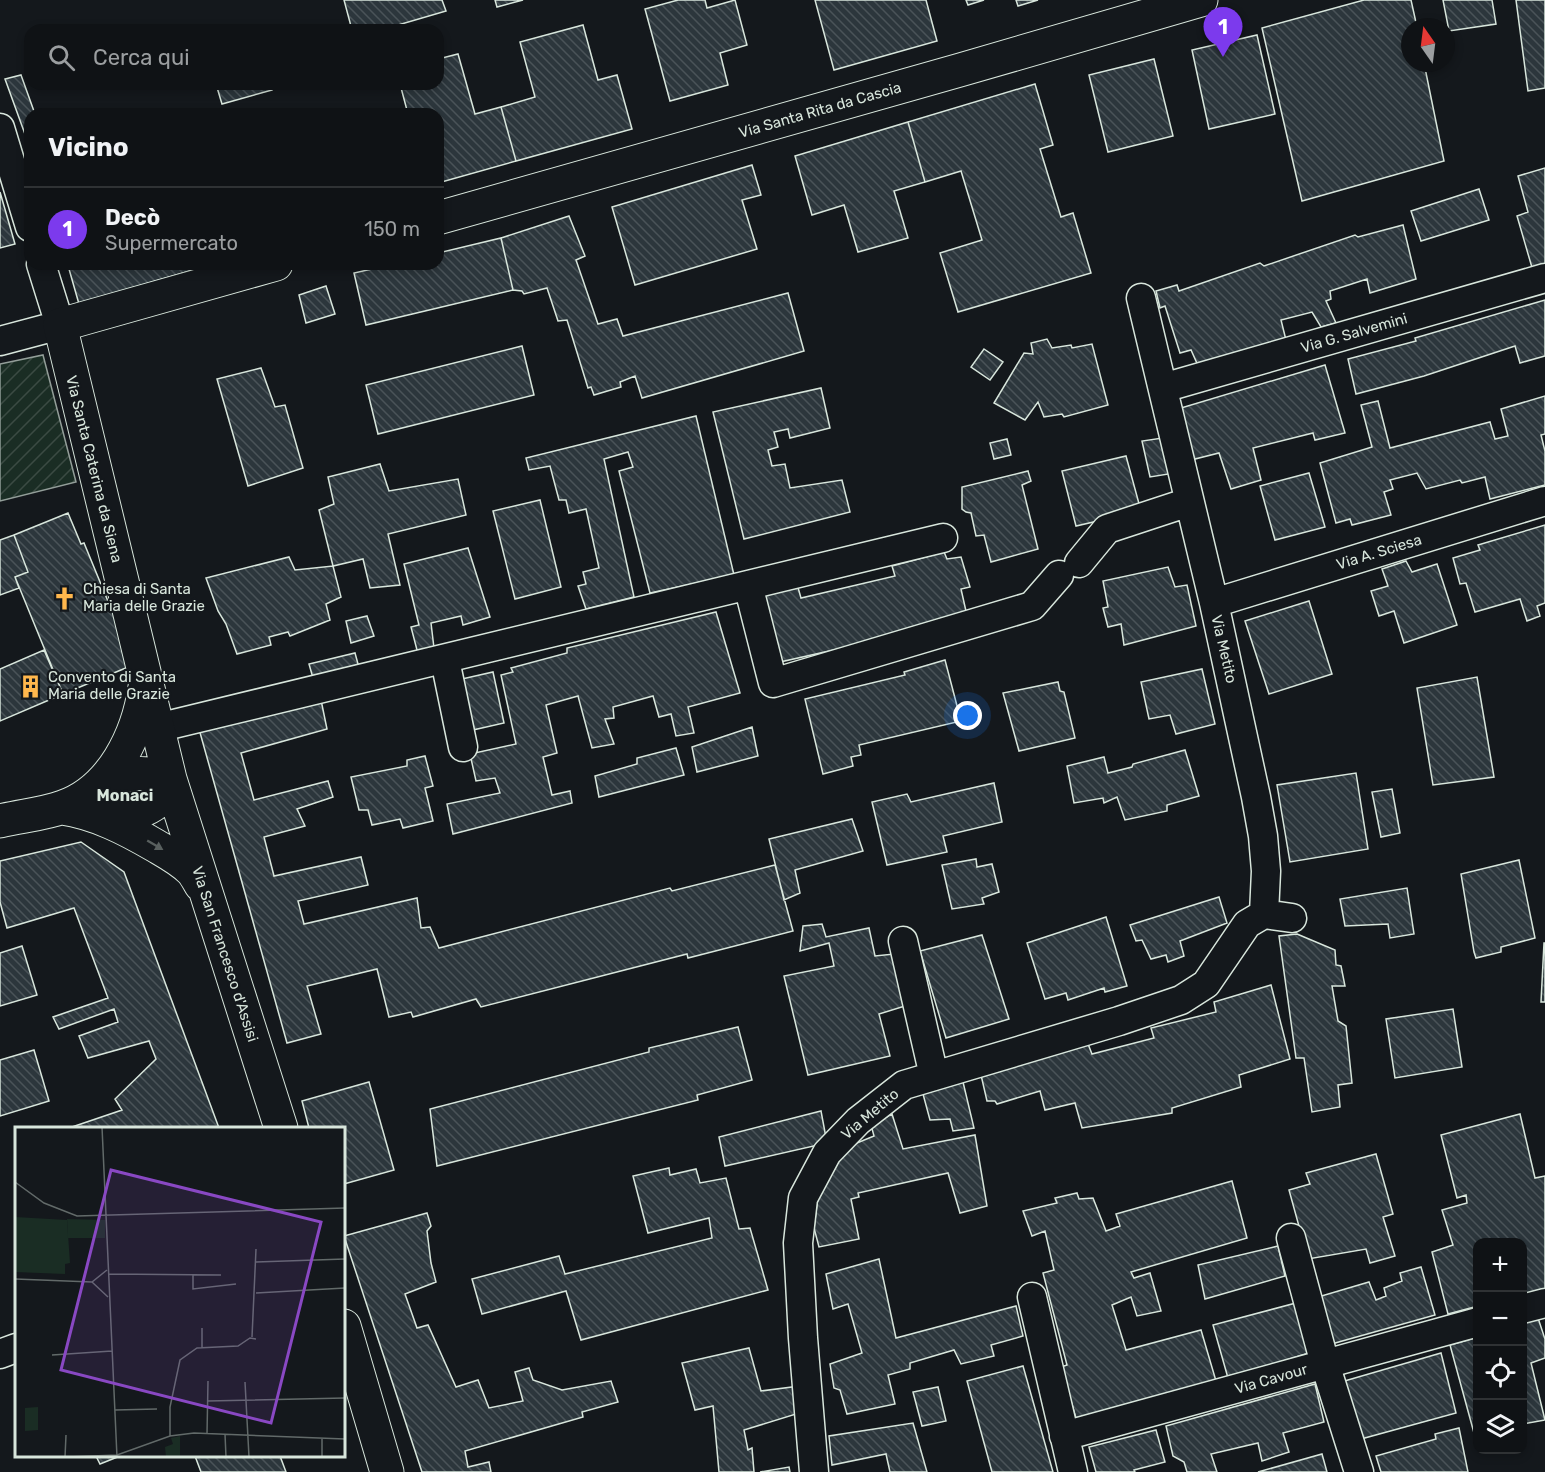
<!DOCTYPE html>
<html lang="it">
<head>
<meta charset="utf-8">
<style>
	:root { --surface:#0f1215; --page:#181b1e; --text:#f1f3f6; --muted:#9b9ea0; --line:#2f3234; --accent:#7c3aed }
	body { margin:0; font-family:Rubik,sans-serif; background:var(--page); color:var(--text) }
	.controls { position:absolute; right:18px; bottom:18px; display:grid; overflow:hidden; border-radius:12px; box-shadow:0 3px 9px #0003 }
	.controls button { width:54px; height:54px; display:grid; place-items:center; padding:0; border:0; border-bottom:2px solid var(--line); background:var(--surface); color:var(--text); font:30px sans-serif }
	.compass { position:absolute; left:1401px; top:18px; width:54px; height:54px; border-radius:50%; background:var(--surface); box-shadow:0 3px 9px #0003; rotate:346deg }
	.you { position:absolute; left:968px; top:716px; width:21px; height:21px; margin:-15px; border:4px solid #fff; border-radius:50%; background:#1a73e8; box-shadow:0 0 0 9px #1a73e833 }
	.badge { display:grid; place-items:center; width:39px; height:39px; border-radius:50%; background:var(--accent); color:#fff; font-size:20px; font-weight:700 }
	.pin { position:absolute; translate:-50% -50px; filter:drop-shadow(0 2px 3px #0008) }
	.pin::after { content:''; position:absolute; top:32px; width:21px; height:18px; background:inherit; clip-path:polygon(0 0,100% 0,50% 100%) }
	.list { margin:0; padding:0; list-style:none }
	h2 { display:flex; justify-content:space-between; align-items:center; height:78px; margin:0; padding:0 24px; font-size:26px }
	h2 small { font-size:20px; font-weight:400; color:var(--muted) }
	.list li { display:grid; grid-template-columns:39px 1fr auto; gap:18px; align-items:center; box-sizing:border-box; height:84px; padding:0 24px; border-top:2px solid var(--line) }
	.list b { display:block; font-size:22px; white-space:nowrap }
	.list p { margin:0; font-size:20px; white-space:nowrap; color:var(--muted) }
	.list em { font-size:20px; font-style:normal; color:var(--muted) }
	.icon { flex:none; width:33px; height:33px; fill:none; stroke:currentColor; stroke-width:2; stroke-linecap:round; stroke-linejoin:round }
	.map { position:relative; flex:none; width:1545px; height:1472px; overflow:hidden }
	.search { position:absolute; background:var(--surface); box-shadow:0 3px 9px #0003; left:24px; top:24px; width:420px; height:66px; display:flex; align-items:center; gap:15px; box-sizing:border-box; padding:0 21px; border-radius:18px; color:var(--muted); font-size:22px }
	.panel { position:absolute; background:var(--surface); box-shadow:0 3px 9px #0003; left:24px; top:108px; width:420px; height:162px; border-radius:18px }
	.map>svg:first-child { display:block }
	.garden { fill:url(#garden-furrows); stroke:#939e99; stroke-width:1.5 }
	.building { fill:url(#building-back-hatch); stroke:#d8e6dc; stroke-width:1.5 }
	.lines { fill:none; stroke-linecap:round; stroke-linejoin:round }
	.street-casing { stroke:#d8e6dc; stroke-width:31 }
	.secondary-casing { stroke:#d8e6dc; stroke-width:35 }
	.street { stroke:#14181c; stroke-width:28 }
	.secondary { stroke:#14181c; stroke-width:33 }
	.oneway { fill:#59605f }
	.labels { text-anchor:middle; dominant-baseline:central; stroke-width:4.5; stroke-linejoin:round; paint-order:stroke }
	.street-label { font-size:15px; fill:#d8e6dc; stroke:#14181c }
	.poi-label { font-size:15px; fill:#d8e6dc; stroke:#14181c; text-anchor:start }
	.neighbourhood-label { font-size:16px; font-weight:bold; fill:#d8e6dc; stroke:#14181c }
	.inset-road { fill:none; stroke:#626a69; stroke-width:1.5 }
	.view { fill:#8948c3; fill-opacity:0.15; stroke:#8948c3; stroke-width:3 }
	.inset-edge { fill:none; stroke:#d8e6dc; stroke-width:3 }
</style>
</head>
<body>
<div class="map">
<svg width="1545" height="1472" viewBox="0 0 1545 1472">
	<defs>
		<pattern id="garden-furrows" width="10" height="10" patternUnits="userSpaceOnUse" patternTransform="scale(1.5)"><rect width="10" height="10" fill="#1a2d24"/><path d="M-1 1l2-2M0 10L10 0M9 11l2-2" fill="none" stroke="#3b4b43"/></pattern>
		<pattern id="building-back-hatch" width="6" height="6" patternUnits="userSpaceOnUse" patternTransform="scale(1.5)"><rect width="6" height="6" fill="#2c363c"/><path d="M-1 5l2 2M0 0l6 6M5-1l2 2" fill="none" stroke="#4a5358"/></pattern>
	</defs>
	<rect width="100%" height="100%" fill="#14181c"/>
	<!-- garden -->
	<path class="garden" d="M43,355l33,127 -76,19v-137z"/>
	<!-- building -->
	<path class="building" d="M344,0h98l4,11 -65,19h-29z
		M495,0h28l-26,7z
		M678,0h27l2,8 28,-8 12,45 -27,8 8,32 -58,16 -25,-92z
		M815,0h111l11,41 -103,29z
		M966,0h18l-16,5z
		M1016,0h22l-20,6z
		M1364,0h47l6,27h-7v36h14l20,98 -142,40 -40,-173z
		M1443,0h49l4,24 -47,7z
		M1516,0h29v88l-17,3z
		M583,25l15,55 19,-5 15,54 -116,32 -15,-54 34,-10 -15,-55z
		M1257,35l18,79 -66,15 -17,-79z
		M458,54l17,60 26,-7 15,54 -78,22v-69h-30l-8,-30h38v-25z
		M1154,59l19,77 -65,16 -19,-77z
		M21,75l14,39h-5v34l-25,-69z
		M216,84h54l2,6 -50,14z
		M1035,84l18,61 -13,4 21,68 12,-4 18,60 -133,39 -18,-59 42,-13 -21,-69 -36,11 -17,-60z
		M908,122l17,60 -31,9 14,47 -50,14 -14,-47 -32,10 -17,-59z
		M752,165l9,30 -19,5 15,49 -122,36 -23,-78z
		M1545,168v99l-12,4 -16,-55 11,-4 -10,-36z
		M1479,189l10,31 -68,21 -10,-30z
		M0,192l15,52 -15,4z
		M569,216l16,40 -9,4 22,64 19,-5 6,17 165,-43 16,58 -162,47 -7,-22 -15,6 1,5 -27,8 -3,-8 -3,1 -21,-68 -9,1 -11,-33 -23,6 -2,-3 -9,-1 -12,-52z
		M1403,225l13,54 -46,14 -3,-14 -37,12 1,8 -5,2 10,22 -15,4 -9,-15 -31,8 5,20 -86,30 -9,-20 -11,3 -15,-47 -5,2 -4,-17 21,-6 2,6 81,-28 4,3 91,-31 3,2z
		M501,238l12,52 -147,35 -12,-52 40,-9h44v-11z
		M87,264h126l-134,40 -10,-35z
		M326,286l9,28 -29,9 -7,-28z
		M1545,300v56l-25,7 -5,-17 -91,30 -68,18 -8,-35 68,-18 -1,-3z
		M1047,339l5,9 19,-3 1,3 20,-4 16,61 -44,12 -2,-3 -18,3 -6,-15 -13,18 -31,-17 30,-50 9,1 -2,-11z
		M522,346l12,49 -156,39 -12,-49z
		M984,349l19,13 -13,18 -19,-13z
		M1325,365l20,68 -30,7 -2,-7 -60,15 8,32 -30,9 -12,-36 -28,7 -10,-52z
		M261,368l14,39 10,-2 18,63 -55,18 -31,-107z
		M821,388l9,40 -40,10 -2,-9 -14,3 4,15 -10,3 4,16 13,-2 5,24 52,-8 8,32 -106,27 -31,-127z
		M1545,396v38l-4,1 4,16v34l-55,14 -5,-22 -23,6 -2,-3 -34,9 -9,-16 -27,7 3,9 -9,3 7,23 -39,10 -2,-6 -14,4 -16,-60 52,-16 -11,-42 17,-4 12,47 100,-26 5,17 13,-3 -7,-27z
		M696,416l38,159 -84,18 -31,-122 14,-4 -5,-15 -24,7 30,138 -48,12 -8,-23 8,-2 -3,-12 16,-4 -13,-59 -17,4 -3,-13h-7l-9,-34 -21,4 -3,-12z
		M1169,437l6,36 -25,4 -8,-36z
		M1007,439l4,16 -17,4 -4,-16z
		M1126,456l15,55 -65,15 -14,-55z
		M380,464l9,27 69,-12 8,36 -78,19 12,51 -30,3 -7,-29 -30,7 -14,-56 15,-6 -6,-27z
		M1028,471l3,10 -9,4 16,64 -47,13 -7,-27 -8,1 -5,-23 -5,-1 -4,-3v-22z
		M1309,473l16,54 -50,13 -15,-54z
		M540,500l21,87 -46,12 -22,-88z
		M68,513l13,31 3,-1 28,68 5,-2 16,56 -70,29 -48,-117 13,-5 -14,-37z
		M1545,525v78l-8,3 3,10 -13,5 -7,-22 -45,13 -9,-29 -6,1 -7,-26 27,-8 -2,-5z
		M14,535l14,37 -13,5 4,11 -19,7v-55z
		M468,548l22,69 -27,8 -2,-9 -30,7 3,25 -17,2 -6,-23 8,-2 -15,-61z
		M944,552l3,7 14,-2 9,30 -9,2 7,31 -197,44 -13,-66 39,-14 4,14 94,-22 -3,-10z
		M289,557l6,13 38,-4 8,31 -15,7 4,16 -40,16 -2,-4 -19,5 2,8 -34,9 -11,-30 -8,-13 -12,-33z
		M1406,561l6,11 25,-8 20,61 -53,18 -10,-32 -15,5 -8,-25 17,-5 -6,-17z
		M1168,567l7,20 12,-2 9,41 -72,19 -3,-21 -13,3 -5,-19 5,-1 -5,-26z
		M1309,601l23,73 -63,20 -24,-73z
		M716,612l24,81 -52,14 6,26 -18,3 -5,-22 -12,3 -6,-21 -40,11 1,11 -9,1 9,25 -22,4 -14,-52 -32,9 11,48 -14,4 9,38 18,-4 2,12 -119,31 -6,-30 53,-11 -5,-15 -19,3 -6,-27 46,-10 -15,-69 12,-3 -2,-4 56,-15v-5z
		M367,616l7,20 -23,7 -5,-22z
		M44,650l19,44 -63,27v-52z
		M355,653l6,22 -46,10 -6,-21z
		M945,660l16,61 -102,24 2,10 -10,2 2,9 -30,8 -18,-75 100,-24 -1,-3z
		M1202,669l13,55 -39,10 -6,-19 -21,4 -8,-37z
		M493,672l11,51 -40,9 -11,-51z
		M1477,677l17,100 -61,8 -16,-97z
		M1058,682l2,9 4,1 11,46 -56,13 -16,-58z
		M321,700l6,29 -86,24 13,47 74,-19 5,16 -36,12 8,17 -41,11 10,39 87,-19 7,28 -70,16 6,23 113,-26 4,30 9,-1 9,21 231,-60 2,3 103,-26 18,66 -105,27 -1,-4 -206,53 -5,-8 -63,18 -2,-5 -22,5 -12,-48 -70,17 14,48 -34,9 -88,-314z
		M752,727l6,29 -61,16 -5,-25z
		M676,748l8,27 -85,22 -4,-21 42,-12v-6z
		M1185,750l14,46 -32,9v6l-42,9 -8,-23 -13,6 -1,-5 -29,5 -7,-37 37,-9 4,16 24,-6 1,-3z
		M425,756l8,30 -8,2 8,33 -30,7 -3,-9 -28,6 -4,-15h-9l-8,-33 56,-11v-6z
		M1356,773l12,76 -78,13 -13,-77z
		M994,783l8,39 -59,14 4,16 -60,13 -15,-63 35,-8 4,8z
		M1392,789l8,44 -19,4 -9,-45z
		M852,819l11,32 -68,19 5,23 -16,7 -15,-61z
		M81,842l43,30 95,256h-150l53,-18 -7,-11 41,-40 -7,-18 -61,17 -9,-22 39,-14 -4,-13 -55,20 -6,-12 55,-19 -34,-90 -67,20 -7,-26v-41z
		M976,859l1,8 15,-3 7,28 -17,6 2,6 -32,5 -10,-44z
		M1519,860l16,78 -34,9v5l-25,6 -2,-6 -13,-78z
		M1407,888l7,46 -24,4 -2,-14 -43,2 -5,-27z
		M1219,897l8,26 -47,18 4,15 -16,6 -2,-7 -15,4 -9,-19 -6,1 -6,-16z
		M1106,917l21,69 -22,6 -1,-4 -36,12 -2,-7 -21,6 -18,-56z
		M822,924l4,13 43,-9 6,28 19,-2 11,52 -26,8 11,42 -82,19 -24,-99 50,-10 -5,-23 -29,8 3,-25z
		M1297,934l38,16 1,15 5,1 4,20h-13l6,35 8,5 6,57 -14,2 2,22 -28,5 -8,-54h-8l-17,-122z
		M982,935l27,84 -63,19 -26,-87z
		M1544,943h1v59h-4z
		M22,946l15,49 -37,11v-53z
		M1271,985l19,74 -51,16 2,12 -69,21v5l-90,15 -7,-25 -30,7 -5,-19 -43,13 -2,-3h-8l-6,-26 107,-31 4,10 62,-16 -3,-10 65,-16 -2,-10z
		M1453,1009l9,58 -67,11 -9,-59z
		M738,1027l14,53 -55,15 1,5 -261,66 -7,-57 219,-57v-4z
		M34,1050l15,51 -49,15v-56z
		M369,1082l25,88 -50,14v-56h-35l-7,-27z
		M963,1082l11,46 -21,3 -3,-12 -20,1 -7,-26z
		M821,1111l6,32 -102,23 -6,-29z
		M892,1114l11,35 72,-14 12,71 -27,7 -12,-40 -90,20 1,4 -8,2 8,40 -40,8 -5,-19 4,-31 29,-50 27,-11 -3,-11z
		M1520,1114l15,64 10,-2v113l-23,6v-53h-44v64l-30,8 -16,-62 21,-7 -11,-35 25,-7 -1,-8 -9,3 -16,-63z
		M1376,1154l17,60 -10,3 12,39 -25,7 -4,-14 -58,10 -19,-69 21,-6 -4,-11z
		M669,1168l1,7 26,-6 4,14 26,-5 13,51 11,-1 18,62 -187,50 -15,-49 -84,23 -10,-35 87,-23 6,18 147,-36 -3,-20 -61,15 -15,-57z
		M1232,1181l15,57 -116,34 3,6 16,-5 11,38 -24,5 -6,-19 -19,8 14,45 75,-20 15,51 -138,44 -17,-58 6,-2 -24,-92 11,-3 -9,-39 -13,5 -9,-25 34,-8 -2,-5 22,-5 2,6 14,-1 13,33 14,-5 -4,-12z
		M427,1213l4,13 -4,5 4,32 5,19 -31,12 12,34 11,-3 28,62 22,-7 11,28 34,-7 -8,-29 14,-4 4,12 29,10 49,-9 7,21 -36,10 1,5 -118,34 3,16 21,-5 2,10h-69l-78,-236z
		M1278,1246l7,30 -80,23 -7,-34z
		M879,1259l17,79 120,-32 7,30 -32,9 3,11 -33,8 -7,-14 -44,13v6l-22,6 7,29 -48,10 -7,-24 -6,-2 -4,-24 32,-11 -14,-49 -15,5 -7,-35z
		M1421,1267l14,48 -107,30 -10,-48 51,-15 7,18 10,-4 -2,-8 18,-7 -2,-8z
		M1296,1303l16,49 -84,26 -15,-53z
		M1538,1318l7,21v19l-14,5 14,57 -23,4v-102z
		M1478,1337v95l-4,1 -24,-88z
		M749,1348l12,43 46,-6 2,25 -65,20 4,20 4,-2 2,24h-35l-6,-66 -18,4 -13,-47z
		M1441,1353l15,60 -95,26 -20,-57z
		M1023,1366l30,106h-61l-25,-91z
		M1315,1384l9,38 -41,11 6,19 -27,9 -4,-18 -47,11 6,18h-30l-3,-10 -11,-6 -7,-30z
		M938,1387l8,34 -24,5 -9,-34z
		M913,1423l14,49h-37l-4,-18 -54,11 -3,-29z
		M1459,1428l9,44h-87l-5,-16 60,-17 -1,-5z
		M1156,1430l9,32 -31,8 1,2h-39l-7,-25z
		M1322,1454l5,18h-69z
		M96,1456h24l-20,8z
		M195,1456h85l6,16h-85z
		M789,1467l1,5h-30z"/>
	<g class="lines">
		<defs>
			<path id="street" d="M0,128l30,99
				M1141,298l73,305 42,194 7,39 3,35 -2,43
				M0,341l60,-16 -19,-61
				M1163,388l382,-110
				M1079,563l28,-34 82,-27
				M748,585l25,98 259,-77 27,-31
				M1214,603l331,-102
				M445,660l18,87
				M157,728l786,-190
				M903,941l31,135
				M1291,1238l34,126 34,108
				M1032,1297l41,175
				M1522,1309l23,-6
				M0,1354l16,-6
				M1064,1436l414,-114
				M814,1472l-11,-134 -5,-95 5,-45 24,-45 31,-32 46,-36 215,-64 62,-21 25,-16 41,-60 17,-10 28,4"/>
			<path id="secondary" d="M438,218l522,-148 241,-70
				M276,264l-216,61 110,454 111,349
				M97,788c25,-15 45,-19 73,-9
				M62,808c34,5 65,21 94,38 12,7 25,14 35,24 4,4 7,10 10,15
				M98,816c22,1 53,-2 67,-23 3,-4 3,-9 5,-14
				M0,821c21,-5 44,-7 63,-14 49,-17 75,-72 82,-120
				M344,1326l43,146"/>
		</defs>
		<!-- street casing -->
		<use href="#street" class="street-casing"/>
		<!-- secondary casing -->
		<use href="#secondary" class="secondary-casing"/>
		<!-- street -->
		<use href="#street" class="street"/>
		<!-- secondary -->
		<use href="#secondary" class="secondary"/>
	</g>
	<!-- one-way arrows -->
	<defs><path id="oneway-solid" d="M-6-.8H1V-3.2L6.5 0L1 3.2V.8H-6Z" transform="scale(1.5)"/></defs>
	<use class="oneway" href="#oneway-solid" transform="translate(155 845) rotate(30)"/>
	<!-- icons -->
	<defs>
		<symbol id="church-bare" viewBox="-9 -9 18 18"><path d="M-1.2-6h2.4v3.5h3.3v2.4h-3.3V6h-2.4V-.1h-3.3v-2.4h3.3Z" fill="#ffb74d" stroke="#14181c" stroke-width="2.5" paint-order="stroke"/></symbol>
		<symbol id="building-bare" viewBox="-9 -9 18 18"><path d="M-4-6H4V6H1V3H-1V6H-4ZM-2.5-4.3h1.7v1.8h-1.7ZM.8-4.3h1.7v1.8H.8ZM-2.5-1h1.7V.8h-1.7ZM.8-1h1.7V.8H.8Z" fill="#ffb74d" stroke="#14181c" stroke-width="2.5" paint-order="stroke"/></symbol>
	</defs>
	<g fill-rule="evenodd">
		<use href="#church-bare" x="48" y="582" width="33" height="33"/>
		<use href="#building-bare" x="14" y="670" width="33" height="33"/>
	</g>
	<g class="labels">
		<!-- street labels -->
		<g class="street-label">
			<text transform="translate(820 110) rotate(-16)">Via Santa Rita da Cascia</text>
			<text transform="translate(1354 333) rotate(-16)">Via G. Salvemini</text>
			<text transform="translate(94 469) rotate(76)">Via Santa Caterina da Siena</text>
			<text transform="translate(1379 552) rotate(-17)">Via A. Sciesa</text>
			<text transform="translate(1224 649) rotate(77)">Via Metito</text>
			<text transform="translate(225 954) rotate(72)">Via San Francesco d'Assisi</text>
			<text transform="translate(870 1114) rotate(-40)">Via Metito</text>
			<text transform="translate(1271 1379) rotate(-16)">Via Cavour</text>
		</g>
		<!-- poi labels -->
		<g class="poi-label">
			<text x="83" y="589">Chiesa di Santa<tspan x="83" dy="17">Maria delle Grazie</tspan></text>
			<text x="48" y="677">Convento di Santa<tspan x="48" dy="17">Maria delle Grazie</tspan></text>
		</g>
		<!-- neighbourhood labels -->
		<g class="neighbourhood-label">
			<text x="125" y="795">Monaci</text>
		</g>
	</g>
	<!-- overview -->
	<g transform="translate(15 1127)">
		<rect width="330" height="330" fill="#14181c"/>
		<path d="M23,280v23l-13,1v-23zM165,309v21h-14l-1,-10 8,-3 -2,-6z" fill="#1a2d24"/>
		<path d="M0,90l52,3 3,43 -5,1v10l-50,-2z" fill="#1a2d24"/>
		<path d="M52,92l38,1v18h-37z" fill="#1a2d24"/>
		<path class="inset-road" d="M87,0l15,330M0,55l29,21 33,13 268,-8M241,135l89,-3M93,147l113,1M178,148v14l43,-5M0,152l77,3 15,-12M77,155l16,15M241,166l89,-5M237,210l4,-88M187,221v-20M37,228l60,-4M230,255l4,75M192,274l138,-3M100,283l42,-1M192,307l1,-53M210,307l1,23M155,309v-29l10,-47 17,-12 41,-2 12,-8 6,1M50,330l1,-22M52,330l50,-2 53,-19 24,-3 151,6M307,330v-19"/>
		<path class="view" d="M96,43l210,52 -50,201 -210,-53z"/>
		<rect width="330" height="330" class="inset-edge"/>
	</g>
</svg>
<div class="controls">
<button>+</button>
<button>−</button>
<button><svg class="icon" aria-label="locate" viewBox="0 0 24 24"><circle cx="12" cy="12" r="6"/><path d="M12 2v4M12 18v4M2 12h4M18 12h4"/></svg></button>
<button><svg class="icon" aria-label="layers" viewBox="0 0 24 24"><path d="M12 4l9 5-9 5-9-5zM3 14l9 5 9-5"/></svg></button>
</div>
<svg class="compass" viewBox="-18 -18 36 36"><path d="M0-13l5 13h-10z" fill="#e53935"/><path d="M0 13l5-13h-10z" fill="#9b9ea0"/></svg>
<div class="you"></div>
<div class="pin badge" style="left:1223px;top:57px">1</div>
<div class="search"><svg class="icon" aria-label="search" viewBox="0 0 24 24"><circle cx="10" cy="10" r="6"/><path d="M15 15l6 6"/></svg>Cerca qui</div>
<section class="panel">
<h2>Vicino<small></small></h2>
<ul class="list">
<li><span class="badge">1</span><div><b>Decò</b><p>Supermercato</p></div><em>150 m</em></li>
</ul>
</section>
</div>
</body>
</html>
